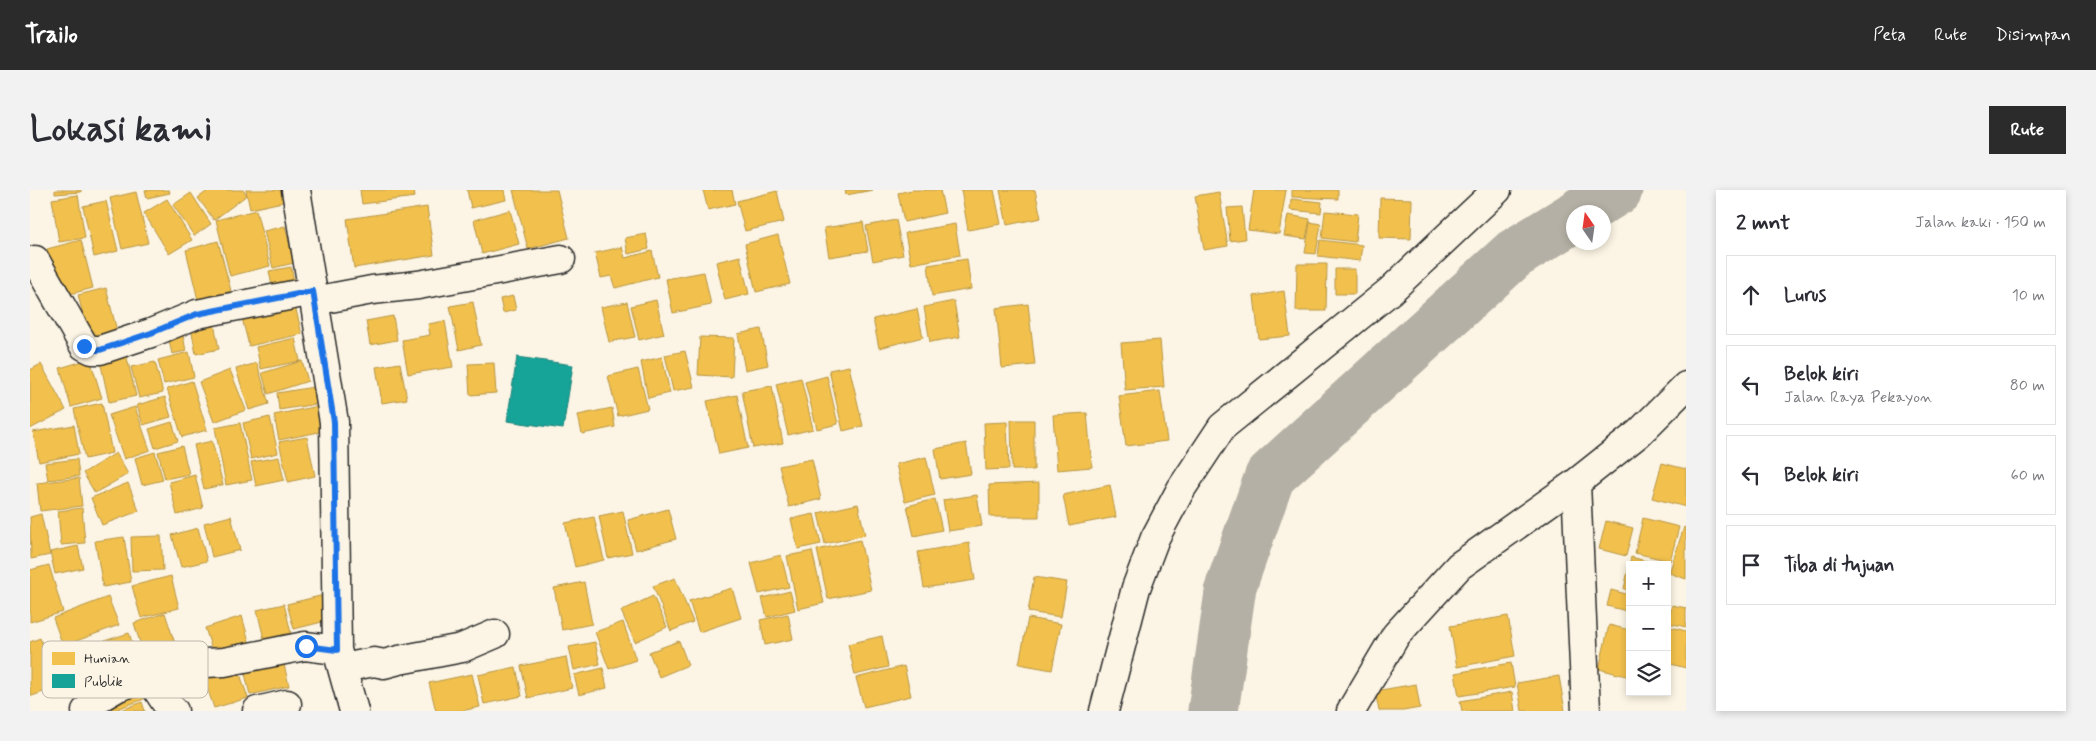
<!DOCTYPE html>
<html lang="id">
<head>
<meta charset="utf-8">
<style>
	:root { --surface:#fff; --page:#f2f2f3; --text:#2b2b33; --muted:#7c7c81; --line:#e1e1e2; --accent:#2b2b2b }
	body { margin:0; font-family:Mynerve,sans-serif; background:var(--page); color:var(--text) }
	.controls { position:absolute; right:15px; bottom:15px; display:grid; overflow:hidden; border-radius:0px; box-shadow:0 2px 8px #0003 }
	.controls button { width:45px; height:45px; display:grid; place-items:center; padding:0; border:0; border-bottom:1px solid var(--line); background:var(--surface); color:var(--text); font:25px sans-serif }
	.compass { position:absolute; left:1536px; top:15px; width:45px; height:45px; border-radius:50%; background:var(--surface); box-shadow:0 2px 8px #0003; rotate:347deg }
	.stop { position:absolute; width:15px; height:15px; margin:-11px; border:4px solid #1a73e8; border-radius:50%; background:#fff }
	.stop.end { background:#1a73e8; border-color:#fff; box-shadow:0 1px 5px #0008 }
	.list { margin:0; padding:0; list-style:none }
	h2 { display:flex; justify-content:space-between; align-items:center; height:65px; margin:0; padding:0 20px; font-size:21px }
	h2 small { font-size:16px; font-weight:400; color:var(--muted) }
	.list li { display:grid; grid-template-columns:32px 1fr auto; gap:15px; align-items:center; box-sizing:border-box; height:80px; margin:0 10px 10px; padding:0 10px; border:1px solid var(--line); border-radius:0px }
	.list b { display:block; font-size:19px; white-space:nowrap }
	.list p { margin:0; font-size:16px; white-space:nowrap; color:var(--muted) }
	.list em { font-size:16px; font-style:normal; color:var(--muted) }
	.icon { flex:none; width:28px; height:28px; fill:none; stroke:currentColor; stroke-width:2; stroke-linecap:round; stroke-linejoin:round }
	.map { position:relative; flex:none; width:1656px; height:521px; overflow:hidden; border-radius:0px }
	header { display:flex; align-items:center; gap:30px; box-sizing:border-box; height:70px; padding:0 25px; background:var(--accent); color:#fff }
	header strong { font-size:24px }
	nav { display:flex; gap:28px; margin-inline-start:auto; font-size:18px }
	.intro { display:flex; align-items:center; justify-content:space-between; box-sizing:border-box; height:120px; padding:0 30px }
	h1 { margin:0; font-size:35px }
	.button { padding:12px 22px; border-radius:0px; background:var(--accent); color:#fff; font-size:18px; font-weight:700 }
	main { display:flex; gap:30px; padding:0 30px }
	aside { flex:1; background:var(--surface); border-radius:0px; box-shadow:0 2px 8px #0003 }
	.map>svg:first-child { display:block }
	.homes { fill:#f2c14e; stroke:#b69444 }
	.public { fill:#17a398; stroke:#1d7f77 }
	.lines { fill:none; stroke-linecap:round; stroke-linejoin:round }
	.river { stroke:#b4b0a5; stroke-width:51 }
	.street-casing { stroke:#2b2b2b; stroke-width:31 }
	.street { stroke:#fcf5e5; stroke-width:28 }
	.route { stroke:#1a73e8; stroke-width:6 }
	.key { fill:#fcf5e5; stroke:#bdb8ad; stroke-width:1 }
	.key-label { font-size:14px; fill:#2b2b2b }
</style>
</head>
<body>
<header>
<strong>Trailo</strong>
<nav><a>Peta</a><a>Rute</a><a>Disimpan</a></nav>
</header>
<div class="intro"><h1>Lokasi kami</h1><a class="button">Rute</a></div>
<main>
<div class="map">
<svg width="1656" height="521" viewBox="0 0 1656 521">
	<rect width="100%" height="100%" fill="#fcf5e5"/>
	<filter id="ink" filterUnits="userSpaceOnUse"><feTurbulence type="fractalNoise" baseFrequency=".02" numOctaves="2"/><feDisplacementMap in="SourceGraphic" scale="10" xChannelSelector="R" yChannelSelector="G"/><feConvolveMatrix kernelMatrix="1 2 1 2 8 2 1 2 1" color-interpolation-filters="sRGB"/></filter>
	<g filter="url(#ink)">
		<!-- homes -->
		<path class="homes" d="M25,0h26v2l-26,2z
			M115,0h24l1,3 -23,5z
			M179,0h34l4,5 -33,25 -16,-22z
			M216,0h39l2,11 -37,8z
			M330,0h54l1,7 -53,7z
			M437,0h37l2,10 -35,8z
			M483,0h44l12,48 -41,11z
			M673,0h29l3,14 -27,6z
			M815,0h28l-27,5z
			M882,0h28l5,23 -41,9 -6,-29z
			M931,0h33l7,34 -33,6z
			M970,0h35l6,28 -34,7z
			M1224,0h32l-7,44 -31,-4z
			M1262,0h46v9l-46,-2z
			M747,1l7,31 -39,9 -8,-30z
			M106,2l12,51 -26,6 -12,-51z
			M1189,2l9,54 -24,4 -9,-54z
			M161,3l20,31 -17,12 -21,-31z
			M48,5l7,43 -26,4 -7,-43z
			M1350,8l32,1 -1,40 -32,-1z
			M137,9l25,41 -23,14 -25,-41z
			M1261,9l31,3 -1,11 -31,-3z
			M76,11l12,50 -24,6 -11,-51z
			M397,17l7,48 -80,13 -7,-49z
			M1212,17l3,32 -15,2 -3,-33z
			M226,20l14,56 -40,10 -14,-56z
			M480,20l9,34 -37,10 -8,-34z
			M1295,21l33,3 -3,28 -33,-4z
			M1258,25l22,4 -4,20 -22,-3z
			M866,30l7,35 -30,6 -7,-35z
			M833,32l5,29 -39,6 -5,-29z
			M1280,32l11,2 -5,30 -11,-1z
			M925,34l5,31 -49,9 -6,-31z
			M255,36l9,37 -21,5 -9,-37z
			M616,44l3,15 -21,5 -3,-16z
			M748,45l12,49 -34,8 -11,-48z
			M51,50l12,48 -34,9 -12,-48z
			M1290,50l42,5 -2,16 -42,-5z
			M188,51l13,50 -33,9 -12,-50z
			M592,57l3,11 27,-7 6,26 -43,11 -4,-12 -10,2 -6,-25z
			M710,66l9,38 -24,6 -9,-38z
			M937,69l4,30 -39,7 -4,-31z
			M1267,74h30l-1,47h-30z
			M261,77l4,19 -22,5 -4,-20z
			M1305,79h20v25h-20z
			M674,82l7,33 -38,8 -7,-34z
			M76,98l12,47 -28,7 -12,-47z
			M1254,101l6,45 -31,3 -5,-43z
			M483,106l3,14 -13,3 -3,-14z
			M626,110l8,34 -25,6 -8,-34z
			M924,111l6,36 -30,5 -6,-35z
			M264,112l8,32 -53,12 -8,-32z
			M443,112l8,43 -22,5 -9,-44z
			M597,112l8,35 -26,5 -8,-35z
			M998,114l7,61 -33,3 -6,-60z
			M887,119l6,28 -44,11 -6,-29z
			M182,123l7,36 -23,5 -7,-37z
			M363,126l4,24 -27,5 -4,-24z
			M415,131l8,46 -45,7 -6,-34 28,-5 -2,-11z
			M151,135l5,26 -14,3 -6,-26z
			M731,139l7,36 -23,5 -7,-36z
			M670,147l34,1 -2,39 -34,-2z
			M265,148l5,23 -39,8 -5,-22z
			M1130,150l4,47 -39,3 -4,-47z
			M94,155l12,51 -27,6 -11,-51z
			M655,161l9,36 -21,4 -8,-36z
			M159,162l5,25 -30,7 -6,-24z
			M632,167l8,36 -22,5 -7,-36z
			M60,169l12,39 -31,9 -11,-39z
			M272,171l6,20 -40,13 -6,-21z
			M125,172l8,31 -24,5 -8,-31z
			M227,173l12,41 -20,6 -13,-41z
			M370,173l7,36 -25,4 -6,-36z
			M464,173l2,30 -26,2 -2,-31z
			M11,174l25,46 -36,19v-59z
			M819,176l14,60 -20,5 -14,-61z
			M608,179l10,40 -30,7 -10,-40z
			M200,180l16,40 -32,12 -15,-40z
			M797,186l11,48 -21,5 -12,-47z
			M771,188l12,51 -25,6 -12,-51z
			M162,191l15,49 -25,7 -15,-48z
			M742,196l11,57 -30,5 -11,-57z
			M284,197l3,17 -38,6 -2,-17z
			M1130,201l7,50 -41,5 -7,-50z
			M707,205l11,53 -29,6 -12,-53z
			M135,207l6,20 -28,8 -6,-20z
			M72,213l10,50 -27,6 -11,-50z
			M289,216l5,25 -45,9 -5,-25z
			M105,217l15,43 -26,9 -15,-44z
			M582,218l3,19 -33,7 -4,-19z
			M1057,223l5,54 -35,3 -4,-55z
			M240,227l8,36 -27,6 -8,-36z
			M981,230h23v50h-22z
			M142,232l6,19 -23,7 -6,-19z
			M977,232l2,47 -23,1 -2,-47z
			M210,233l12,57 -26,5 -11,-57z
			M44,235l5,29 -40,8 -6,-30z
			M277,247l8,39 -27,6 -9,-40z
			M182,251l11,44 -19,4 -10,-44z
			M936,253l5,31 -31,5 -5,-30z
			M152,256l7,28 -24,5 -7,-27z
			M125,262l8,28 -21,5 -7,-27z
			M86,263l12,21 -33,19 -12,-20z
			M249,267l5,23 -28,6 -5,-24z
			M896,267l9,38 -30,7 -9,-38z
			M47,269l2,17 -31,4 -3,-17z
			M782,269l9,40 -32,8 -10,-41z
			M1632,273l24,6v38l-34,-9z
			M165,285l8,33 -26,7 -8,-33z
			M49,288l3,28 -42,5 -3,-28z
			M98,293l11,28 -37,14 -11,-27z
			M1009,293v34h-49l-1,-32z
			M1080,295l6,32 -47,9 -6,-31z
			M947,305l5,31 -34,5 -5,-31z
			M905,309l7,31 -28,6 -7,-30z
			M828,314l7,31 -40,9 -7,-31z
			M52,318l3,35 -24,2 -3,-34z
			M638,319l8,30 -40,11 -8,-30z
			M593,321l9,42 -24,5 -9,-42z
			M11,324l9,41 -19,4 -1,-42z
			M784,324l7,30 -23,5 -7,-30z
			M201,326l9,34 -28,7 -8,-34z
			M564,327l10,43 -29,7 -10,-44z
			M1613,328l36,9 -9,34 -35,-8z
			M1576,331l27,7 -7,28 -27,-7z
			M1654,337l2,1v51l-17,-6z
			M168,338l9,33 -26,6 -9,-32z
			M131,346l2,34 -31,1 -1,-34z
			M94,347l7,45 -28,5 -8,-46z
			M830,350l11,50 -43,9 -11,-49z
			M939,353l6,37 -51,8 -6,-36z
			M48,356l5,22 -28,6 -5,-22z
			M782,361l12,52 -26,6 -11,-53z
			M751,365l8,32 -30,7 -8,-31z
			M1601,367l26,7 -27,1v25l-6,-1z
			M19,375l14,47 -33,10v-52z
			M141,386l8,32 -38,10 -9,-32z
			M1004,387l33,5 -6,35 -33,-5z
			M645,388l18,44 -22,9 -18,-45z
			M554,392l8,42 -30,6 -8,-42z
			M702,398l9,30 -42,14 -10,-31z
			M1581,400l19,5v17l-23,-6z
			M760,401l5,19 -28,7 -5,-19z
			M294,405l6,25 -36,9 -7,-25z
			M623,406l14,31 -32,15 -14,-31z
			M78,407l11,28 -56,21 -10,-28z
			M254,414l7,29 -27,6 -7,-29z
			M1642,415l14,3v19l-18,-4z
			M135,423l15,46 -32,10 -14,-46z
			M758,424l5,25 -28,6 -5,-25z
			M212,426l8,29 -36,11 -9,-28z
			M1478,426l7,40 -58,11 -7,-41z
			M998,428l33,6 -9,46 -33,-6z
			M593,432l13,38 -27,9 -14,-37z
			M1579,435l21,5v47l-31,-8z
			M1637,436l19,5v37l-19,-5z
			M99,443l13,40 -31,11 -13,-41z
			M852,446l6,31 -33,8 -7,-31z
			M10,448l18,49 -26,9 -2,-5v-49z
			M649,451l9,24 -29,12 -10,-25z
			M565,452l5,22 -26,6 -5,-23z
			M252,466l7,30 -39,9 -7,-30z
			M536,467l6,31 -44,10 -7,-32z
			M1481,473l4,24 -56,9 -4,-23z
			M207,475l11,33 -34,10 -11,-33z
			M874,476l7,30 -47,11 -8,-29z
			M486,477l6,29 -38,8 -6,-29z
			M573,478l4,20 -28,7 -5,-20z
			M442,484l8,33 -19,4h-25l-7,-28z
			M1529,486l6,35h-43l-5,-28z
			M108,494l6,15 -32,12 -6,-16z
			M1386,494l4,24 -17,3h-24l-4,-20z
			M1482,502l3,19h-53l-2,-10z
			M112,512l3,9h-26z"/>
		<!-- public -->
		<path class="public" d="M487,167l56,8 -10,64 -56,-8z"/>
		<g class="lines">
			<!-- river -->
			<path class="river" d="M1551,22l36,-22
				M1183,521l18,-125 39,-110 244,-222 60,-37"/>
			<defs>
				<path id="street" d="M266,0l38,232 3,228 17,61
					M5,70l49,86 8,4h8l51,-17 46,-19 116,-23
					M284,111l58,-11 46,-5 143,-26
					M1546,293l10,228
					M313,478l31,-6 10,2 15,-4 63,-12 33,-14
					M119,487l17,26 8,8
					M56,521l13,-13 19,-11 55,-18 33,-6 18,-1 81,-16 32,4
					M227,521l30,-7
					M1074,521l32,-123 19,-50 26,-49 41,-62 168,-136 107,-101
					M1321,521l45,-76 63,-69 117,-83 63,-50 47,-47"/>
			</defs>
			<!-- street casing -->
			<use href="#street" class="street-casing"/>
			<!-- street -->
			<use href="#street" class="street"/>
		</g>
	</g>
	<g class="lines" filter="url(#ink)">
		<!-- route -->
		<path class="route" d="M54,156l8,4h8l51,-17 46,-19 116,-23 21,131 3,228 -31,-4"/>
	</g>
	<!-- legend -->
	<rect x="12" y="451" width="166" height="57" rx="8" class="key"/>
	<rect x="22" y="462" width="23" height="13" fill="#f2c14e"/>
	<rect x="22" y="484" width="23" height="14" fill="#17a398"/>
	<g class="key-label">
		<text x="54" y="473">Hunian</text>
		<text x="54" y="496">Publik</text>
	</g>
</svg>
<div class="controls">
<button>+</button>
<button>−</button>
<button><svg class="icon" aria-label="layers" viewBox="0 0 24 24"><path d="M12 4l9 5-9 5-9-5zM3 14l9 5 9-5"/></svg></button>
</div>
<svg class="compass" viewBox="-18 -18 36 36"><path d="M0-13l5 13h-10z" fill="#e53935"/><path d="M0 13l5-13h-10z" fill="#7c7c81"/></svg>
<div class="stop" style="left:276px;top:456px"></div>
<div class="stop end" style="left:54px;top:156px"></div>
</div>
<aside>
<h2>2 mnt<small>Jalan kaki · 150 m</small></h2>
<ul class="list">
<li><svg class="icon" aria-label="ahead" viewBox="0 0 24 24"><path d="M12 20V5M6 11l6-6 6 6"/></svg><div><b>Lurus</b></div><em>10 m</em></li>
<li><svg class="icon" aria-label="left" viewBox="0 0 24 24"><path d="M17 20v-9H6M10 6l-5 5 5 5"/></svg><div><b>Belok kiri</b><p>Jalan Raya Pekayon</p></div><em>80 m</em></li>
<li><svg class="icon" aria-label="left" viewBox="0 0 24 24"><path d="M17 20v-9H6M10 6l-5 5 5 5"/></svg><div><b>Belok kiri</b></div><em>60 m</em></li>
<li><svg class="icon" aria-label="arrive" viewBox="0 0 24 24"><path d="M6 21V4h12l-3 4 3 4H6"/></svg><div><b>Tiba di tujuan</b></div></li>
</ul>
</aside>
</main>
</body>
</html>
